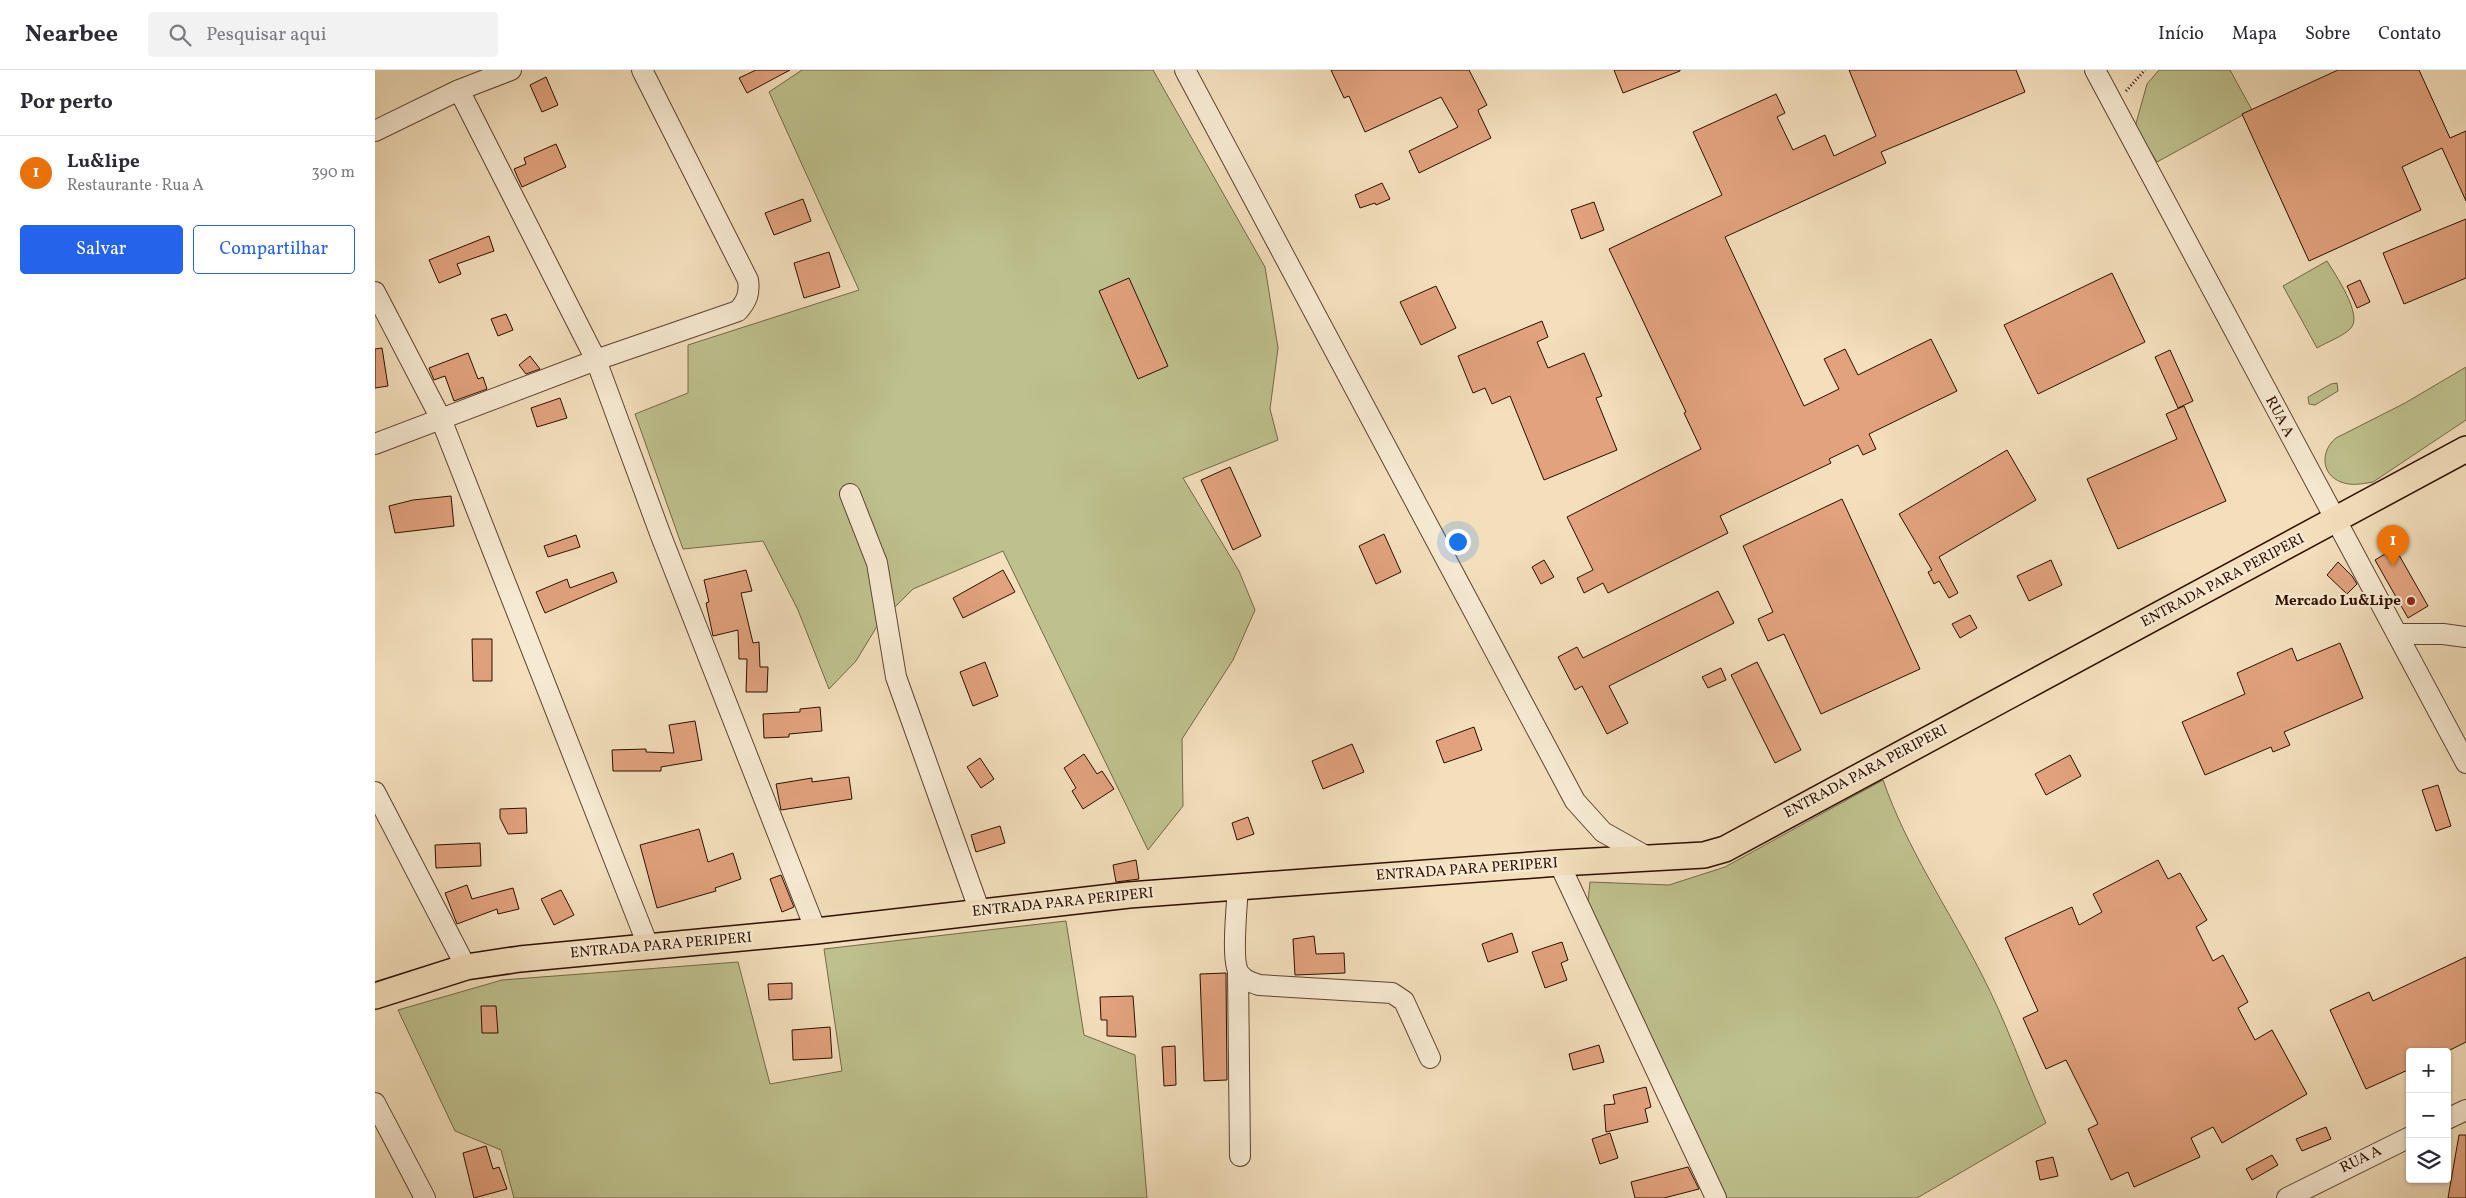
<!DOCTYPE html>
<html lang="pt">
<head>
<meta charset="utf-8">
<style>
	:root { --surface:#fff; --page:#f2f2f3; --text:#2b2b33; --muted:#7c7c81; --line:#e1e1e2; --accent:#2563eb }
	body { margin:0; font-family:Vollkorn,serif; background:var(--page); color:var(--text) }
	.controls { position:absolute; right:15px; bottom:15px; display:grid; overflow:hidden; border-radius:5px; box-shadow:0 1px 4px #0004 }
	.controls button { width:45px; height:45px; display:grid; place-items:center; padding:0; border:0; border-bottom:1px solid var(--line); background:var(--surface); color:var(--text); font:25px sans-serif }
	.you { position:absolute; left:1082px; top:471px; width:18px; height:18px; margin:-12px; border:4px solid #fff; border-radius:50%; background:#1a73e8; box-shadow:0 0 0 8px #1a73e833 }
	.badge { display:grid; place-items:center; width:32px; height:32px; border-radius:50%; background:var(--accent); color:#fff; font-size:16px; font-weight:700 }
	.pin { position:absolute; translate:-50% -41px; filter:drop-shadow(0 1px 2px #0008) }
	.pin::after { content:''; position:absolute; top:26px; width:18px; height:15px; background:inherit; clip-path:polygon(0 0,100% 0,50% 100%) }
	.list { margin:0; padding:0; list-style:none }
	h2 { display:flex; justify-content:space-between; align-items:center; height:65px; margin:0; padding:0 20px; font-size:21px }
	h2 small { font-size:16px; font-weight:400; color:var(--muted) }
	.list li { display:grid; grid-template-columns:32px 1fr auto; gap:15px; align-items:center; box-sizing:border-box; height:75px; padding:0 20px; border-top:1px solid var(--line) }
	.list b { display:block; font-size:19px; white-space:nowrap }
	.list p { margin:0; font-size:16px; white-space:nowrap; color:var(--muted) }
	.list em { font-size:16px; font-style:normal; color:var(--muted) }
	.actions { display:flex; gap:10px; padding:15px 20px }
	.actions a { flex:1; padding:11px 0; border:1px solid var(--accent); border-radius:5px; text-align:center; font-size:18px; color:var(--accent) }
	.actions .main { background:var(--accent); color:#fff }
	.icon { flex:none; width:28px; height:28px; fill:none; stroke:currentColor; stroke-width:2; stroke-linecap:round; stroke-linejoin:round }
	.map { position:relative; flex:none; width:2091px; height:1128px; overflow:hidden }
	header { display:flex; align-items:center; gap:30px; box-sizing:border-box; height:70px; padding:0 25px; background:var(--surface); border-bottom:1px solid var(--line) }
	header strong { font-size:24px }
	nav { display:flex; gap:28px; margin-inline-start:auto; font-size:18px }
	.search { width:350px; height:45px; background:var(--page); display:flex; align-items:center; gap:12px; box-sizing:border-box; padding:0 18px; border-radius:5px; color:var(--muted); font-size:19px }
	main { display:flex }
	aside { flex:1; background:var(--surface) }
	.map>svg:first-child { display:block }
	.green { fill:#bec18e; stroke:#766847 }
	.building { fill:#e1a27d; stroke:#2d0e00 }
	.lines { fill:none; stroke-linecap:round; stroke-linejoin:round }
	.minor-casing { stroke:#5e422f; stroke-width:22 }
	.major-casing { stroke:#2d0e00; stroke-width:28 }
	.path { stroke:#2d0e00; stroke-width:3; stroke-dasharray:1 2.5; stroke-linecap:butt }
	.minor { stroke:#f7ead3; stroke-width:20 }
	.major { stroke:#f3dfbc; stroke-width:25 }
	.poi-dot { fill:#8f2418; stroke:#f7ead3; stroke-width:2 }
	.labels { text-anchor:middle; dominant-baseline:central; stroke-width:4.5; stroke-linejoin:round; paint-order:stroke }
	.street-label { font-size:15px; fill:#2d0e00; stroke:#f7ead3 }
	.poi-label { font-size:15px; font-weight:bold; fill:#2d0e00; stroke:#f7ead3; text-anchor:end }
</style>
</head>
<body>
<header>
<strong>Nearbee</strong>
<div class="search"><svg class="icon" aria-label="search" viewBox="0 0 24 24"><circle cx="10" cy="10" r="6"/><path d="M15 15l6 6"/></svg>Pesquisar aqui</div>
<nav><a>Início</a><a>Mapa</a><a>Sobre</a><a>Contato</a></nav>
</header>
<main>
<aside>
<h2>Por perto<small></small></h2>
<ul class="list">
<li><span class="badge" style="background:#e8710a">1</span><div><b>Lu&amp;lipe</b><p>Restaurante · Rua A</p></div><em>390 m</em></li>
</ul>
<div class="actions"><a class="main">Salvar</a><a>Compartilhar</a></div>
</aside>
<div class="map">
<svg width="2091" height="1128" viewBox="0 0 2091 1128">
	<rect width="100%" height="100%" fill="#f3dfbc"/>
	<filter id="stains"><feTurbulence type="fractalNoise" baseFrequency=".004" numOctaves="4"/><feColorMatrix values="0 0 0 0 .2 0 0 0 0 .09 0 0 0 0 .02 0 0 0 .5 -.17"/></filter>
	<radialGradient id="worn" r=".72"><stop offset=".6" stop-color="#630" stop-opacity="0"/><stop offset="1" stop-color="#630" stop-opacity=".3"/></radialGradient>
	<!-- green -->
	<path class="green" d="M427,0h351l112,197 13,81 -8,61 8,31 -95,38 56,93 16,39 -22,50 -51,79 1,67 -35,44 -145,-299 -90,38 -34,34 -23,38 -27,28 -31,-79 -35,-69 -80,8 -48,-135 53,-21v-48l171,-55 -90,-198z
		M1784,0h71l22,40 -95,52 -22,-35 12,-43z
		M1952,191c8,13 36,54 24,67 -7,8 -24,14 -34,20l-34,-62z
		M2091,297v53l-93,62c-11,2 -22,4 -32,0 -21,-8 -20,-32 -5,-44l69,-35z
		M1962,313l1,8 -23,14 -6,-1 -1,-7 23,-13z
		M1508,710c24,69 65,128 98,193 25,48 43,101 65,150l-129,75h-194l-135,-297 2,-19 79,3 56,-18z
		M691,851l18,114 51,20 12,143h-633l-13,-48 -46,-19 -57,-121 104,-30 236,-18 32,122 72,-13 -18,-122z"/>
	<!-- building -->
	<path class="building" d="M381,0h34l-43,23 -8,-15z
		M956,0h138l18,35 -9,5 1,3 12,25 -72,35 -10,-22 49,-24 -17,-30 -76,35 -16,-36 -5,2z
		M1239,0h66v1l-57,22z
		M1474,0h167l9,22 -144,60 5,11 -161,74 79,169 35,-17 -15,-30 21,-10 13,26 73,-36 26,52 -88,43 7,15 -13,6 -5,-10 -29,14 2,4 -111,53 8,17 -120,60 -5,-10 -19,10 -7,-15 16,-8 -26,-53 134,-68 -17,-36 2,-1 -77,-163 113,-54 -29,-63 83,-38 9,19 -8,4 16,33 32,-15 9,21 42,-20z
		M1963,0h81l31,68 16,-7v70l-24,-53 -40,19 19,43 -112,51 -67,-147z
		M171,7l12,28 -16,7 -12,-27z
		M181,74l10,23 -44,20 -8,-18 12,-5 -2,-6z
		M1007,113l8,16 -14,6 -1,-2 -15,5 -5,-13z
		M428,129l8,22 -37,14 -9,-22z
		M1219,132l10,28 -23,9 -10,-29z
		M2091,149v59l-62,26 -21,-51z
		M114,166l5,15 -37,13 4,10 -22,9 -10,-23z
		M454,182l11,35 -36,11 -10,-35z
		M1737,203l33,69 -107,52 -34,-69z
		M754,208l39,88 -30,13 -39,-88z
		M1985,210l10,22 -13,6 -10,-22z
		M1061,216l20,42 -35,17 -21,-43z
		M131,244l7,16 -15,6 -7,-17z
		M1167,251l6,16 -11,5 11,26 36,-15 18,43 -6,2 21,52 -73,30 -34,-84 -18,8 -7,-16 -12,5 -15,-37z
		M7,278l6,38 -13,2v-39z
		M1795,280l23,51 -15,7 -23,-51z
		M93,283l10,26 5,-2 4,12 -33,12 -9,-25 -11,4 -5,-12z
		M155,286l10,13 -14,5 -7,-9z
		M185,328l7,20 -30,9 -6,-19z
		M1809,336l42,95 -108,48 -31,-70 90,-40 -11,-25z
		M1632,380l29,50 -97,57 19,36 -9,5 -10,-17 -5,3 -6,-12 4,-2 -33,-56z
		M855,397l31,69 -28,14 -32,-70z
		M76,426l3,30 -59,7 -6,-27 24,-6z
		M1467,429l78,170 -99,45 -37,-80 -16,7 -10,-22 15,-7 -30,-66z
		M1009,464l17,38 -25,12 -17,-38z
		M201,465l4,12 -32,10 -4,-11z
		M2020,478l33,58 -20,12 -33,-58z
		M1169,490l10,17 -13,7 -9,-17z
		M1676,490l11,25 -33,16 -12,-25z
		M1963,492l14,14 5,8 -10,10 -20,-19z
		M371,500l6,21 -11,2 12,50 6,-1 1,25h8l-1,25h-21l1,-33h-8l-1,-29 -25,6 -7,-33 3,-1 -5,-22z
		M628,500l12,22 -52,26 -10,-20z
		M238,502l4,10 -72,31 -9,-21 31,-13 3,9z
		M1343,521l16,32 -125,63 19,37 -21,11 -25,-48 -7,4 -17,-33 19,-10 6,11z
		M1595,545l7,13 -17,10 -8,-14z
		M97,569h20v42h-19z
		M1965,573l23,55 -79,34 6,13 -17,7 -2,-5 -66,28 -23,-53 63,-28 -8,-21 55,-25 5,13z
		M610,592l13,34 -25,10 -13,-34z
		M1382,592l44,88 -26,13 -44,-88z
		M1346,598l5,12 -18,8 -6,-11z
		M445,637l2,24 -33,3v3l-25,1 -1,-24 37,-2v-3z
		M320,651l7,39 -41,7v4h-48l-1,-21 34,-1v3l28,1 -5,-28z
		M1099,657l8,23 -38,13 -8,-22z
		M977,674l12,28 -41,17 -11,-28z
		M709,684l13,20 5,-3 12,18 -31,20 -11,-18 4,-3 -12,-20z
		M1695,685l11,21 -35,19 -11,-21z
		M605,688l14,21 -13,9 -14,-21z
		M474,707l3,22 -71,11 -5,-26 36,-6v4z
		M2063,715l13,41 -15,5 -14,-41z
		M151,738l1,25 -19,1 -8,-16v-9z
		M873,747l6,17 -17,6 -5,-17z
		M625,756l5,17 -29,9 -5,-17z
		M324,759l9,33 25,-9 8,26 -26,9 1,3 -59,17 -17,-63z
		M105,773l1,23 -45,2 -1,-23z
		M761,790l3,19 -23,3 -3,-17z
		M1783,790l10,19 12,-6 27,47 -11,7 17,34 10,-6 25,47 -10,6 17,32 17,-10 35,64 -85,49 -9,-16 -22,11 9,19 -66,30 -6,-15 -17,8 -23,-51 10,-5 -32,-64 -20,9 -23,-51 15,-7 -33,-73 67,-31 7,18 23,-13 -9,-18z
		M406,805l13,32 -12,5 -12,-33z
		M92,815l5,14 41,-11 6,21 -21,5 -1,-5 -40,15 -12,-31z
		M186,820l13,25 -20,10 -13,-26z
		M1137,863l6,19 -30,10 -6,-18z
		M939,866l2,18 28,-1 1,20 -50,2 -2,-36z
		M1187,872l6,18 -7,3 6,17 -22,8 -13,-36z
		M2091,887v85l-20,10h-36v17l-44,20 -36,-79 39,-18 4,9z
		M851,903l1,107 -23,1 -4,-107z
		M417,913v16l-23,1 -1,-16z
		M758,926l3,41 -29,-1v-16h-6l-1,-23z
		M106,936h15l2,27h-16z
		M455,957l2,31 -39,2 -1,-30z
		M1224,975l5,17 -31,8 -4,-16z
		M800,976l1,39 -12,1 -2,-39z
		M1271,1017l5,20 -6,2 3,13 -42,10 -2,-27 11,-1 -2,-9z
		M1951,1057l5,12 -29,12 -6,-12z
		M1235,1063l8,25 -18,6 -8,-25z
		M2084,1065h7v63h-18z
		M111,1076l7,23 6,-2 8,22 -33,9 -11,-45z
		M1897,1085l6,10 -26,15 -6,-11z
		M1678,1087l5,19 -18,4 -4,-19z
		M1313,1097l11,22 -35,9h-29l-4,-16z"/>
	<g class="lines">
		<defs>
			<path id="minor" d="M810,0l390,731 28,31 48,27
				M1720,0l371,693
				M84,20l137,270 65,176 155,395
				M0,61l84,-41 52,-20
				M0,222l66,127 208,529
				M0,374l221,-84 142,-49c9,-10 12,-18 10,-31l-106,-210
				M475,424l27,69 19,114 84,235
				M2023,564h45l23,3
				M0,722l91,175
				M1184,793l157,335
				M863,817c-1,18 -7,74 1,86 6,8 12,9 20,12l133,8 12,8 26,57
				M863,902l2,184
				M0,1033l50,95
				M2072,1049l19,-9
				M1912,1128l123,-61"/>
			<path id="major" d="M0,926l91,-29 54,-8 296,-28 313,-36 430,-32 145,-8 21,-6 741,-400"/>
		</defs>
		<!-- minor casing -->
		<use href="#minor" class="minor-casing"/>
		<!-- major casing -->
		<use href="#major" class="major-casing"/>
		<!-- path -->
		<path class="path" d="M1751,21l19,-21"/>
		<!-- minor -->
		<use href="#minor" class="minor"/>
		<!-- major -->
		<use href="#major" class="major"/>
	</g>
	<!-- markers -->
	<circle class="poi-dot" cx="2036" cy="531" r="5"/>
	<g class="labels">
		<!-- street labels -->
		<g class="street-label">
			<text transform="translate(1904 347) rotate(62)">RUA A</text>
			<text transform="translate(1848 511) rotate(-28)">ENTRADA PARA PERIPERI</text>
			<text transform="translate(1491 702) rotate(-28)">ENTRADA PARA PERIPERI</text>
			<text transform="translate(1092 800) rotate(-4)">ENTRADA PARA PERIPERI</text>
			<text transform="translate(688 833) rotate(-6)">ENTRADA PARA PERIPERI</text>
			<text transform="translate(286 876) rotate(-5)">ENTRADA PARA PERIPERI</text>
			<text transform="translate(1986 1090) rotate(-26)">RUA A</text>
		</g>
		<!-- poi labels -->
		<g class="poi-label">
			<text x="2026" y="531">Mercado Lu&amp;Lipe</text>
		</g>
	</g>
	<rect width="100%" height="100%" filter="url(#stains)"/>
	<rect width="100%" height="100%" fill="url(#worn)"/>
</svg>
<div class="controls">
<button>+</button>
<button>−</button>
<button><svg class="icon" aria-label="layers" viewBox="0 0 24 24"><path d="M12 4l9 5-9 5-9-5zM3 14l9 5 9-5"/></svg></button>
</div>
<div class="you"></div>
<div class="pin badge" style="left:2018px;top:496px;background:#e8710a">1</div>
</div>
</main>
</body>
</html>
